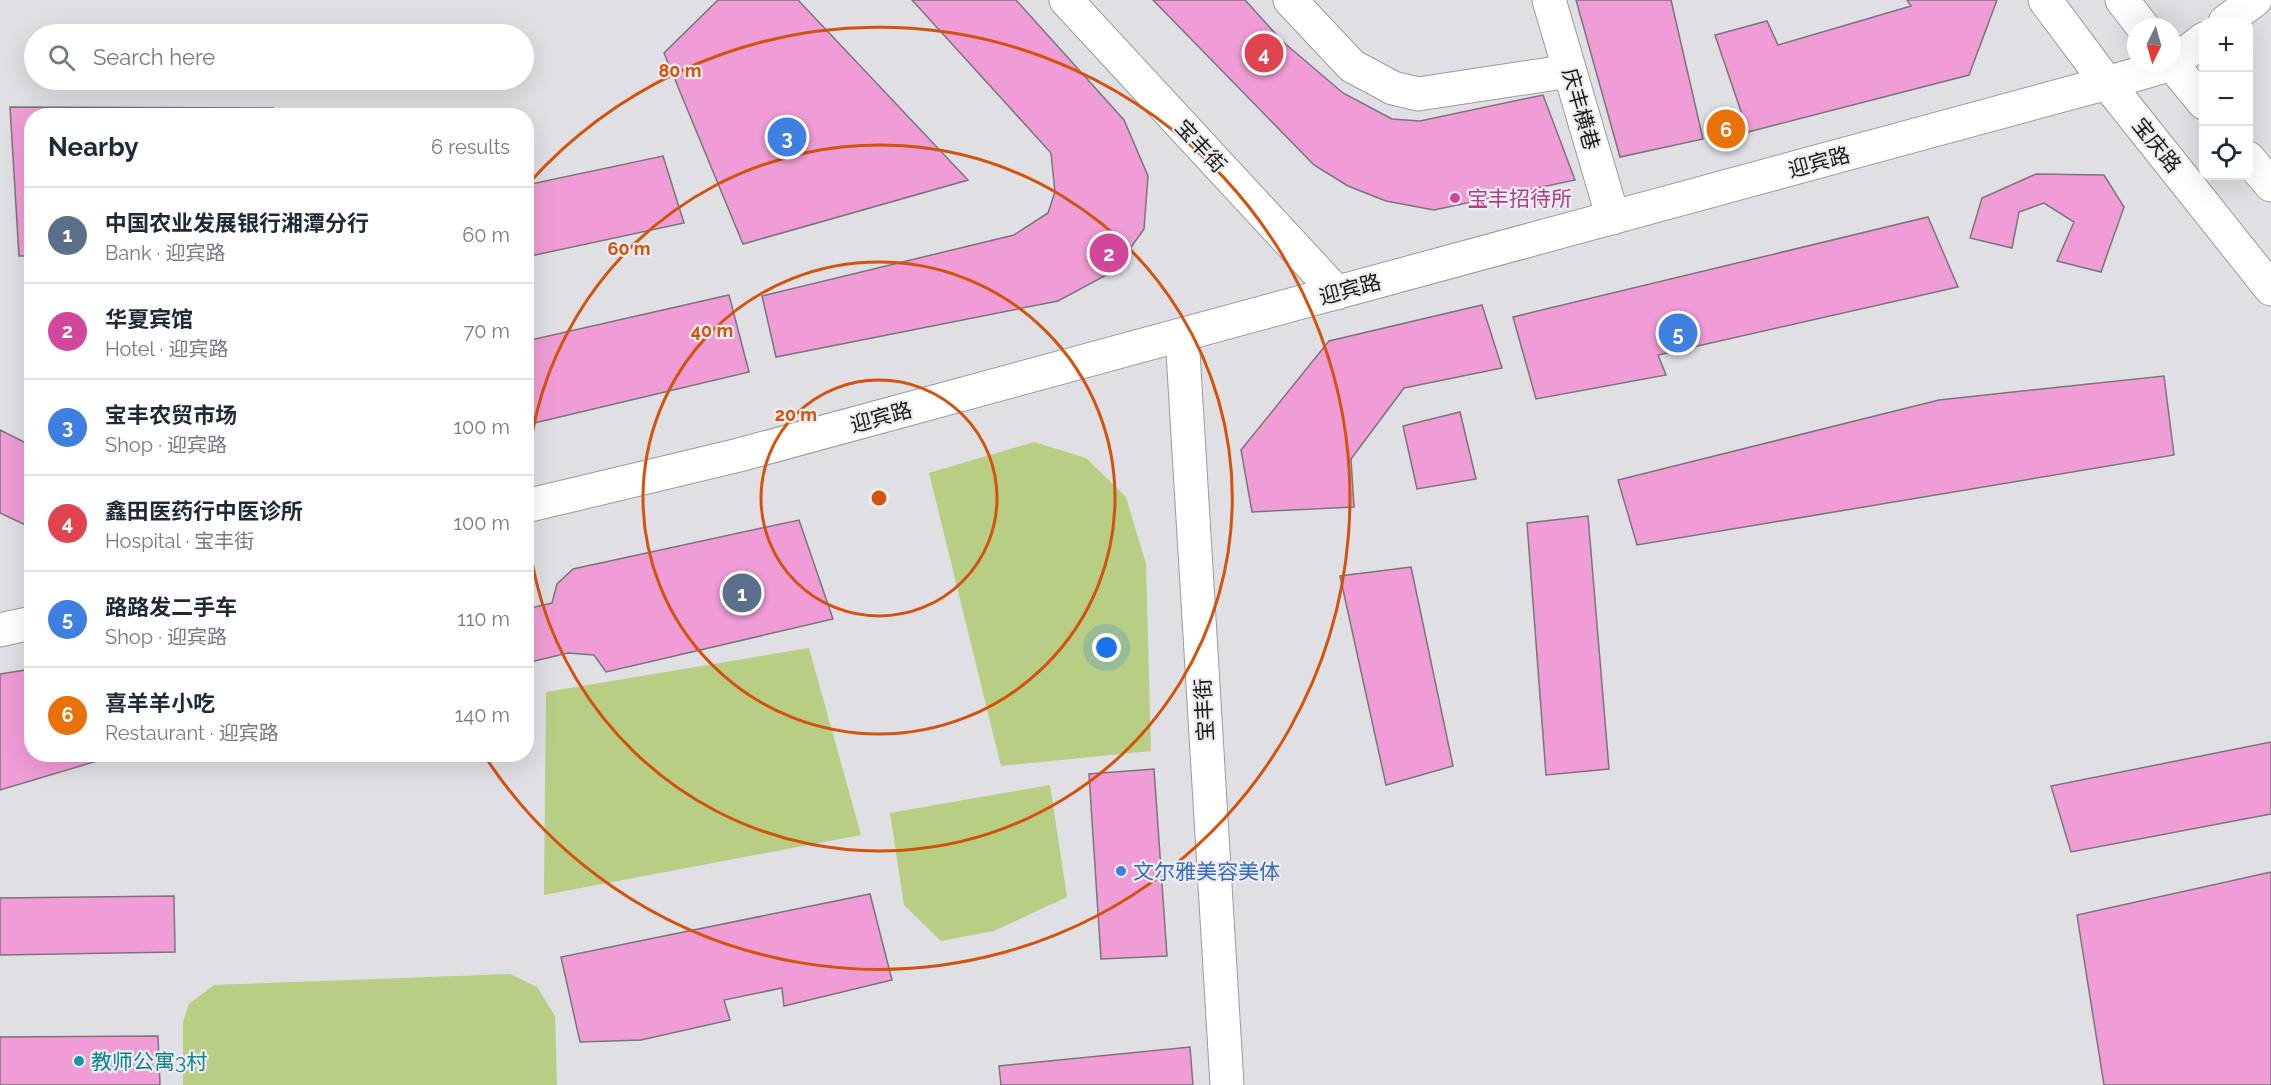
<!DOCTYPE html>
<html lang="en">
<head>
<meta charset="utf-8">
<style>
	:root { --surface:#fff; --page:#f6f6f7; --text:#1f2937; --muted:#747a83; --line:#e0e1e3; --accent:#a92167 }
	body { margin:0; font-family:Raleway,"Noto Sans SC",sans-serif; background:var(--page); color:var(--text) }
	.controls { position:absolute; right:18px; top:18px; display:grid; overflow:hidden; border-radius:12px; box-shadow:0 6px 24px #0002 }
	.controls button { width:54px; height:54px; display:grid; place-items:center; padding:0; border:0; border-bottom:2px solid var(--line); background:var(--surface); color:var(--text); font:30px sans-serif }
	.compass { position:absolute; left:2127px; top:18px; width:54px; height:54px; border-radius:50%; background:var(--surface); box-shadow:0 6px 24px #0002; rotate:185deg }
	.you { position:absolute; left:1107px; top:648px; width:21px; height:21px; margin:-15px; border:4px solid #fff; border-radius:50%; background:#1a73e8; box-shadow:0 0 0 9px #1a73e833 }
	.badge { display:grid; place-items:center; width:39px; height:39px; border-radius:50%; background:var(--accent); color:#fff; font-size:20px; font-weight:700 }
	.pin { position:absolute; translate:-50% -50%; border:3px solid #fff; box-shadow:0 2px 6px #0006 }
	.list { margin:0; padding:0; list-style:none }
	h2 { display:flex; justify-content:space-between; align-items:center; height:78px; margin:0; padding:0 24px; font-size:26px }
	h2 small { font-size:20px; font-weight:400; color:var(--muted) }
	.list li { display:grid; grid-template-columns:39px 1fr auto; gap:18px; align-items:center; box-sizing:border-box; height:96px; padding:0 24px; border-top:2px solid var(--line) }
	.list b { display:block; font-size:22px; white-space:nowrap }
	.list p { margin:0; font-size:20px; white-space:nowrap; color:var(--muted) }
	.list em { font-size:20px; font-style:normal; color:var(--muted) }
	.icon { flex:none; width:33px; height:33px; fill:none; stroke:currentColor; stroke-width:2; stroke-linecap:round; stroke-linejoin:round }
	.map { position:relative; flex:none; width:2271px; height:1085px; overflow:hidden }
	.search { position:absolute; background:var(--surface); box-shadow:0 6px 24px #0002; left:24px; top:24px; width:510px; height:66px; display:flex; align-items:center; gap:15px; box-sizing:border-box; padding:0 21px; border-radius:33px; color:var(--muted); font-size:22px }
	.panel { position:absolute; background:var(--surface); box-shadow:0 6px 24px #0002; left:24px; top:108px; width:510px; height:654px; border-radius:24px }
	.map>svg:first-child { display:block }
	.green { fill:#b7ce84 }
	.building { fill:#f09cd6; stroke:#797578; stroke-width:1.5 }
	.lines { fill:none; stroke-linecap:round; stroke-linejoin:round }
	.street-casing { stroke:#9b9b9f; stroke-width:35 }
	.secondary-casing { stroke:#9b9b9f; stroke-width:35 }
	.street { stroke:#fff; stroke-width:33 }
	.secondary { stroke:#fff; stroke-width:33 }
	.ring { fill:none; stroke:#d3530d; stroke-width:3 }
	.hotel-dot { fill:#d1479c; stroke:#ececf1; stroke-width:2 }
	.shop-dot { fill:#3f7fe0; stroke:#ececf1; stroke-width:2 }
	.culture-dot { fill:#0f9aa8; stroke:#ececf1; stroke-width:2 }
	.labels { text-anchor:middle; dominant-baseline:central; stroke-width:4.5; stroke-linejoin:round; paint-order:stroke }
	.street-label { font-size:21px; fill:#19191a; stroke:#ececf1 }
	.hotel-label { font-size:21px; fill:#b23c85; stroke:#ececf1; text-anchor:start }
	.shop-label { font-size:21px; fill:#366cbe; stroke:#ececf1; text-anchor:start }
	.culture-label { font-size:21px; fill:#0d838f; stroke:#ececf1; text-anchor:start }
	.centre { fill:#d3530d; stroke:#ececf1; stroke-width:3 }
	.ring-label { font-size:18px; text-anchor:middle; font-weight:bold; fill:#d3530d; stroke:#ececf1; stroke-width:4.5; stroke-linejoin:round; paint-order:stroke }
</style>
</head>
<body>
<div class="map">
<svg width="2271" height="1085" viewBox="0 0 2271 1085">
	<rect width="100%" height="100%" fill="#dfdfe4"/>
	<!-- green -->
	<path class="green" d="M1034,442l52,16 40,39 20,67 5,187 -150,15 -72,-293z
		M809,648l52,187 -317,60 2,-203z
		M1050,785l17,112 -73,34 -53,10 -37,-36 -14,-92z
		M510,974l27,13 18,29 2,69h-374v-63l6,-18 25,-19z"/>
	<!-- building -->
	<path class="building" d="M718,0h80l170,180 -225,64 -79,-191z
		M912,0h104l108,120 24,56 -4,53 -30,42 -56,30 -282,56 -14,-61 252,-61 34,-22 7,-21 -4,-39z
		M1153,0h92l37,41 61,52 49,26 28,2 123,-26 32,85 -141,30 -48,-9 -38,-15 -34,-21z
		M1576,0h95l32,139 -83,18z
		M1907,0h90l-28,75 -221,57 -33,-97 52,-14 11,24 133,-39z
		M10,107l263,1 1,8h-242v140h-13z
		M663,156l21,67 -158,34v-72z
		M2036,174l68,1 20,32 -23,65 -44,-11 17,-39 -30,-19 -25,9 -7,36 -42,-10 12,-40z
		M1928,217l30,70 -300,68 8,20 -130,24 -23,-82z
		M729,295l20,77 -223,53v-84z
		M1482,305l20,63 -98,20 -53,71 3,48 -102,5 -11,-62 88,-109z
		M2164,376l10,79 -537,90 -19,-65 321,-80z
		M1460,412l16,67 -59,10 -14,-63z
		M0,430l32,16v82l-32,-15z
		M1588,516l21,253 -63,6 -19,-252z
		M799,520l34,99 -227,53 -12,-17 -26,-2 -42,10v-54l26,-6 5,-19 16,-15z
		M1411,567l42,199 -67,19 -46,-209z
		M32,669v85h115l-50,7 -97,29v-116z
		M2271,742v72l-200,38 -20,-66z
		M1154,769l13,187 -66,3 -12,-185z
		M2271,872v213h-167l-27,-170z
		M870,894l22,86 -108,26 -2,-18 -58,12 6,20 -89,20 -61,2 -19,-85z
		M174,896l1,56 -175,3v-57z
		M158,1036l2,49h-160v-48z
		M1190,1047l3,38h-192l-2,-19z"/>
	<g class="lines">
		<defs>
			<path id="street" d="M1066,0l271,293
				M1290,0l62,66 41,22 25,6 152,-23
				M1549,0l64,218
				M2225,22l30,-22
				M1182,335l45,750
				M526,506l213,-51 1368,-372 65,-19 32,-25
				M0,630l32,-7"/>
			<path id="secondary" d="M2045,0l62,83 164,206
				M2122,0l21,27
				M2171,63l33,40
				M2248,158l23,27"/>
		</defs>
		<!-- street casing -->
		<use href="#street" class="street-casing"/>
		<!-- secondary casing -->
		<use href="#secondary" class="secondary-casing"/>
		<!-- street -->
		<use href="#street" class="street"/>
		<!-- secondary -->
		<use href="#secondary" class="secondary"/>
	</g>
	<!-- distance rings -->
	<g class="ring">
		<circle cx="879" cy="498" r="118"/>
		<circle cx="879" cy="498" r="236"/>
		<path d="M527 476A353 353 0 1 1 527 520"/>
		<path d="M529 183A471 471 0 1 1 484 755"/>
	</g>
	<!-- markers -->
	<circle class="hotel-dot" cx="1455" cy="198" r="6"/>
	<circle class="shop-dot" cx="1121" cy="871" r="6"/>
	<circle class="culture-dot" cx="79" cy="1061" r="6"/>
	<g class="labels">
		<!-- street labels -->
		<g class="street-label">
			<text transform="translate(1581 109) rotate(74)">庆丰横巷</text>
			<text transform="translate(2157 145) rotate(51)">宝庆路</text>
			<text transform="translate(1201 146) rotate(47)">宝丰街</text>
			<text transform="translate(1819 162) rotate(-15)">迎宾路</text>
			<text transform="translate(1350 289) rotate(-15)">迎宾路</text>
			<text transform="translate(881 417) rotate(-15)">迎宾路</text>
			<text transform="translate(1204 710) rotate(-93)">宝丰街</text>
		</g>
		<!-- hotel labels -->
		<g class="hotel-label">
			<text x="1467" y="198">宝丰招待所</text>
		</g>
		<!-- shop labels -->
		<g class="shop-label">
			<text x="1133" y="871">文尔雅美容美体</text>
		</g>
		<!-- culture labels -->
		<g class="culture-label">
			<text x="91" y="1061">教师公寓3村</text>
		</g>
	</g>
	<circle cx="879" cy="498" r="9" class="centre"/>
	<g class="ring-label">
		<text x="680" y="77">80 m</text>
		<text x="629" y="255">60 m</text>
		<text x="712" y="337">40 m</text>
		<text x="796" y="421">20 m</text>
	</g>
</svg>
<div class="controls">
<button>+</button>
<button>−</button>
<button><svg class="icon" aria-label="locate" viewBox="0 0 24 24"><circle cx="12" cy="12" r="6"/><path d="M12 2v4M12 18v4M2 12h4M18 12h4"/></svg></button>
</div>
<svg class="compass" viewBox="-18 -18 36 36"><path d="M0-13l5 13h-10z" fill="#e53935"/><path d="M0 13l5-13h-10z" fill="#747a83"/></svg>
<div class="you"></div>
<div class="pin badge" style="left:742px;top:593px;background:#5c6f8a">1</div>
<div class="pin badge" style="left:1109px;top:253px;background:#d1479c">2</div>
<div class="pin badge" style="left:787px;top:137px;background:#3f7fe0">3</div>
<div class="pin badge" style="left:1264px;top:53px;background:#e0444e">4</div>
<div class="pin badge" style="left:1678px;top:333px;background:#3f7fe0">5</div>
<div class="pin badge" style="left:1726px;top:129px;background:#e8710a">6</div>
<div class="search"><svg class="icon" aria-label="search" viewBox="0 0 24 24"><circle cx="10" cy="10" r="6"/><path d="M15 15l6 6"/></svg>Search here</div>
<section class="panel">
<h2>Nearby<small>6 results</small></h2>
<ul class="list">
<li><span class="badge" style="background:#5c6f8a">1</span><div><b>中国农业发展银行湘潭分行</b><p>Bank · 迎宾路</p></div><em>60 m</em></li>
<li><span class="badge" style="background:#d1479c">2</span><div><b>华夏宾馆</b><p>Hotel · 迎宾路</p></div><em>70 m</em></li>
<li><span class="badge" style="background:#3f7fe0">3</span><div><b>宝丰农贸市场</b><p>Shop · 迎宾路</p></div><em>100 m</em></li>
<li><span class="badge" style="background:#e0444e">4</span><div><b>鑫田医药行中医诊所</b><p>Hospital · 宝丰街</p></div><em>100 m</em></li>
<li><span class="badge" style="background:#3f7fe0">5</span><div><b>路路发二手车</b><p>Shop · 迎宾路</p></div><em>110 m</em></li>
<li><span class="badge" style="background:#e8710a">6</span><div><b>喜羊羊小吃</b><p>Restaurant · 迎宾路</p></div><em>140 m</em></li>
</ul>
</section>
</div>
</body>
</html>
